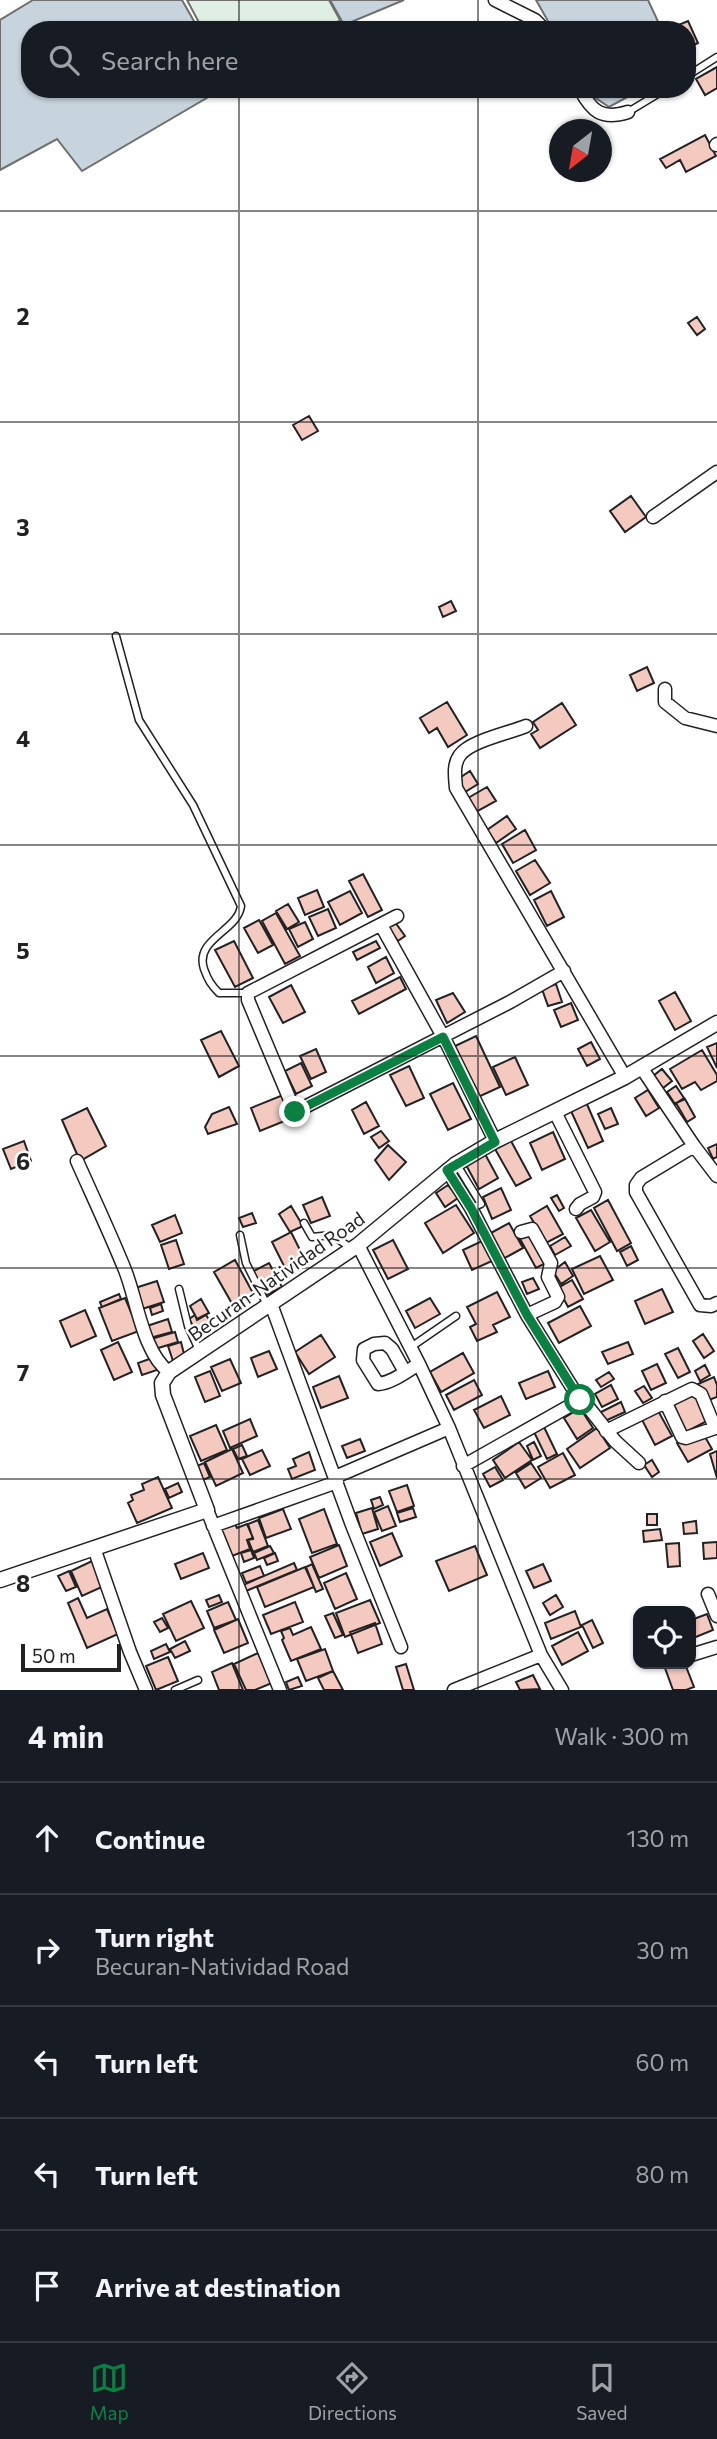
<!DOCTYPE html>
<html lang="en">
<head>
<meta charset="utf-8">
<style>
	:root { --surface:#171b24; --page:#242831; --text:#f1f3f6; --muted:#9ea1a6; --line:#363941; --accent:#0b8043 }
	body { margin:0; font-family:Commissioner,sans-serif; background:var(--page); color:var(--text) }
	.controls { position:absolute; right:21px; bottom:21px; display:grid; overflow:hidden; border-radius:14px; box-shadow:0 2px 5px #0004 }
	.controls button { width:63px; height:63px; display:grid; place-items:center; padding:0; border:0; border-bottom:2px solid var(--line); background:var(--surface); color:var(--text); font:35px sans-serif }
	.compass { position:absolute; left:549px; top:119px; width:63px; height:63px; border-radius:50%; background:var(--surface); box-shadow:0 2px 5px #0004; rotate:211deg }
	.scale { position:absolute; left:21px; bottom:18px; width:100px; box-sizing:border-box; padding-left:7px; border:4px solid #222; border-top:0; font-size:19px; line-height:24px; white-space:nowrap; color:#222; -webkit-text-stroke:5px #fff; paint-order:stroke }
	.stop { position:absolute; width:21px; height:21px; margin:-16px; border:5px solid #0b8043; border-radius:50%; background:#fff }
	.stop.end { background:#0b8043; border-color:#fff; box-shadow:0 2px 7px #0008 }
	.list { margin:0; padding:0; list-style:none }
	h2 { display:flex; justify-content:space-between; align-items:center; height:91px; margin:0; padding:0 28px; font-size:30px }
	h2 small { font-size:23px; font-weight:400; color:var(--muted) }
	.list li { display:grid; grid-template-columns:46px 1fr auto; gap:21px; align-items:center; box-sizing:border-box; height:112px; padding:0 28px; border-top:2px solid var(--line) }
	.list b { display:block; font-size:26px; white-space:nowrap }
	.list p { margin:0; font-size:23px; white-space:nowrap; color:var(--muted) }
	.list em { font-size:23px; font-style:normal; color:var(--muted) }
	.icon { flex:none; width:38px; height:38px; fill:none; stroke:currentColor; stroke-width:2; stroke-linecap:round; stroke-linejoin:round }
	.map { position:relative; flex:none; width:717px; height:1690px; overflow:hidden }
	.search { position:absolute; background:var(--surface); box-shadow:0 2px 5px #0004; left:21px; right:21px; top:21px; height:77px; display:flex; align-items:center; gap:18px; box-sizing:border-box; padding:0 24px; border-radius:28px; color:var(--muted); font-size:26px }
	.sheet { height:651px; background:var(--surface) }
	nav { display:flex; justify-content:space-around; align-items:center; box-sizing:border-box; height:98px; border-top:2px solid var(--line); background:var(--surface); font-size:19px; color:var(--muted) }
	nav a { display:grid; justify-items:center; gap:4px }
	nav .on { color:var(--accent) }
	.map>svg:first-child { display:block }
	.green { fill:#e0efe3; stroke:#6f6f6f; stroke-width:2 }
	.water { fill:#c7d3dd; stroke:#6f6f6f; stroke-width:2 }
	.building { fill:#f3c9c0; stroke:#222; stroke-width:2 }
	.lines { fill:none; stroke-linecap:round; stroke-linejoin:round }
	.service-casing { stroke:#222; stroke-width:9 }
	.minor-casing { stroke:#222; stroke-width:15 }
	.tertiary-casing { stroke:#222; stroke-width:17 }
	.service { stroke:#fff; stroke-width:6 }
	.minor { stroke:#fff; stroke-width:12 }
	.tertiary { stroke:#fff; stroke-width:14 }
	.route { stroke:#0b8043; stroke-width:9 }
	.grid { fill:none; stroke:#222; stroke-width:2; stroke-opacity:0.55 }
	.labels { text-anchor:middle; dominant-baseline:central; stroke-width:5; stroke-linejoin:round; paint-order:stroke }
	.street-label { font-size:19px; fill:#222; stroke:#fff }
	.grid-label { font-size:23px; text-anchor:middle; font-weight:bold; fill:#222; stroke:#fff; stroke-width:5; stroke-linejoin:round; paint-order:stroke }
</style>
</head>
<body>
<div class="map">
<svg width="717" height="1690" viewBox="0 0 717 1690">
	<rect width="100%" height="100%" fill="#fff"/>
	<!-- green -->
	<path class="green" d="M187,0h142l11,20 -14,10h-123z"/>
	<!-- water -->
	<path class="water" d="M33,0h149l17,30h-169v59h192l-140,82 -25,-32 -57,31v-150z
		M330,0h74l-60,25z
		M536,0h112l14,30h-109z
		M587,89h55l-33,18 -19,-13z"/>
	<!-- building -->
	<path class="building" d="M688,21l10,22 -11,5v-18l-18,-1z
		M717,67v21l-12,7 -9,-16z
		M705,135l11,21 -30,16 -6,-12 -14,8 -6,-9z
		M697,317l8,12 -8,6 -9,-12z
		M309,416l9,15 -16,9 -9,-15z
		M631,496l15,21 -21,15 -15,-21z
		M451,601l5,10 -13,6 -4,-10z
		M647,667l7,16 -17,8 -7,-16z
		M447,702l20,33 -19,12 -11,-19 -8,5 -9,-15z
		M562,703l14,22 -36,23 -9,-14 7,-4 -5,-8z
		M470,771l8,13 -13,8 -7,-13z
		M487,787l9,14 -20,11 -8,-14z
		M507,816l9,13 -20,14 -9,-13z
		M525,830l11,20 -23,13 -11,-19z
		M535,860l15,23 -20,12 -14,-24z
		M363,874l19,36 -14,7 -19,-36z
		M317,890l7,17 -19,8 -7,-17z
		M350,891l12,22 -22,12 -12,-23z
		M551,891l13,26 -17,9 -13,-26z
		M288,904l11,18 -12,7 -11,-18z
		M328,909l8,19 -18,8 -9,-19z
		M276,913l24,43 -15,8 -23,-43z
		M259,920l14,25 -15,8 -14,-25z
		M305,922l8,17 -15,8 -9,-18z
		M395,922l10,14 -7,5 -10,-13z
		M234,941l19,37 -18,9 -20,-37z
		M376,941l4,7 -23,12 -4,-8z
		M386,957l8,16 -18,10 -8,-16z
		M400,977l6,12 -47,25 -7,-13z
		M556,984l6,18 -14,4 -6,-17z
		M291,985l14,27 -22,11 -14,-26z
		M675,992l16,29 -16,9 -16,-29z
		M453,993l12,19 -18,11 -11,-23z
		M571,1003l7,17 -17,7 -7,-17z
		M221,1031l18,35 -20,11 -18,-37z
		M476,1036l24,51 -24,11 -23,-51z
		M591,1042l9,17 -13,7 -9,-17z
		M717,1043v25l-10,-21z
		M316,1049l10,23 -15,7 -11,-23z
		M702,1050l15,25v6l-16,9 -6,-8 -13,7 -12,-20z
		M515,1057l13,28 -22,10 -13,-28z
		M301,1063l11,23 -16,8 -11,-23z
		M409,1066l15,32 -18,8 -16,-31z
		M662,1069l10,12 -9,7 -10,-12z
		M453,1083l18,36 -23,11 -18,-36z
		M676,1086l8,12 -9,6 -8,-12z
		M648,1090l11,18 -13,8 -11,-18z
		M283,1095l9,23 -32,13 -9,-23z
		M685,1099l10,18 -8,5 -11,-19z
		M366,1102l13,24 -15,8 -12,-24z
		M586,1102l17,39 -15,7 -18,-39z
		M229,1107l8,17 -29,10 -3,-7 7,-13z
		M87,1108l19,38 -26,15 -18,-41z
		M611,1108l7,16 -13,5 -7,-15z
		M381,1131l8,10 -10,7 -8,-11z
		M553,1132l12,27 -23,11 -12,-27z
		M24,1141l7,20 -20,8 -8,-20z
		M511,1141l20,37 -15,8 -21,-37z
		M717,1144v13l-4,2 -5,-11z
		M388,1145l18,17 -17,18 -14,-20z
		M485,1154l13,24 -19,11 -13,-24z
		M448,1185l10,13 -13,9 -9,-14z
		M501,1188l10,22 -19,9 -9,-22z
		M557,1195l7,13 -5,3 -8,-13z
		M322,1197l8,19 -19,7 -8,-18z
		M608,1200l23,43 -14,8 -23,-43z
		M456,1205l18,28 -31,20 -18,-30z
		M291,1206l12,20 -13,6 -11,-18z
		M547,1206l16,28 -17,9 -16,-27z
		M591,1210l19,32 -15,9 -19,-33z
		M252,1213l4,10 -13,4 -4,-9z
		M175,1215l7,18 -22,9 -8,-17z
		M509,1223l14,25 -20,11 -14,-25z
		M532,1231l16,31 -12,6 -17,-31z
		M291,1232l13,26 -19,10 -13,-26z
		M565,1237l6,9 -16,9 -5,-9z
		M176,1240l8,24 -15,5 -8,-24z
		M393,1240l15,29 -20,10 -15,-29z
		M482,1241l10,20 -20,9 -9,-20z
		M631,1246l7,14 -11,6 -7,-14z
		M600,1256l13,24 -29,14 -12,-25z
		M235,1260l19,35 -20,12 -20,-35z
		M565,1262l8,14 -12,8 -8,-13z
		M269,1263l13,24 -17,9 -13,-24z
		M533,1278l6,11 -12,5 -5,-12z
		M572,1280l11,19 -15,8 -10,-19z
		M157,1281l7,21 -25,8 -7,-21z
		M662,1289l11,23 -28,12 -10,-23z
		M497,1292l13,25 -17,8 4,7 -20,9 -7,-14 6,-3 -9,-17z
		M119,1294l2,5 -19,8 -2,-5z
		M125,1298l14,33 -27,10 -13,-33z
		M430,1298l10,16 -25,14 -9,-17z
		M201,1299l8,14 -12,6 -7,-13z
		M161,1304l2,7 -11,4 -2,-7z
		M580,1306l11,20 -32,17 -11,-20z
		M85,1310l11,26 -25,11 -11,-26z
		M195,1315l2,5 9,-5 8,12 -10,6 -2,-3 -5,3 -8,-14z
		M168,1319l4,13 -22,6 -3,-12z
		M175,1332l3,10 -23,7 -4,-10z
		M703,1334l11,17 -10,7 -11,-17z
		M321,1335l14,22 -26,17 -14,-22z
		M118,1342l14,30 -18,8 -13,-30z
		M181,1342l4,16 -12,3 -5,-15z
		M628,1342l5,12 -25,10 -6,-12z
		M678,1348l12,24 -12,6 -13,-24z
		M269,1351l8,18 -19,8 -7,-19z
		M463,1353l11,20 -33,19 -11,-20z
		M152,1358l5,12 -15,5 -4,-12z
		M230,1359l11,24 -19,8 -11,-24z
		M657,1364l9,19 -15,7 -9,-19z
		M705,1365l5,10 -10,6 -5,-10z
		M210,1371l10,25 -15,6 -10,-25z
		M548,1371l7,16 -29,12 -7,-16z
		M609,1372l5,7 -13,8 -5,-7z
		M339,1376l9,22 -27,10 -8,-21z
		M714,1377l3,8v12l-11,4 -8,-17z
		M474,1380l8,15 -28,15 -8,-15z
		M611,1385l7,14 -16,8 -7,-13z
		M644,1386l8,12 -9,5 -8,-12z
		M693,1391l16,29 -25,13 -15,-31z
		M501,1396l9,19 -26,13 -10,-18z
		M621,1402l4,10 -20,9 -4,-9z
		M656,1407l16,29 -17,9 -15,-29z
		M580,1408l13,20 -16,11 -13,-21z
		M250,1419l7,17 -27,12 -7,-17z
		M216,1425l11,25 -26,11 -11,-25z
		M544,1427l13,27 -10,5 -13,-27z
		M597,1428l13,20 -30,20 -13,-19z
		M704,1435l8,14 -24,13 -11,-19z
		M360,1439l5,12 -18,7 -5,-12z
		M519,1442l13,18 -27,18 -12,-18z
		M534,1442l7,14 -8,4 -6,-14z
		M242,1445l5,11 -9,3 -5,-10z
		M232,1449l11,24 -27,13 -11,-24z
		M262,1450l8,16 -20,9 -8,-16z
		M717,1451v27l-7,-24z
		M309,1452l6,18 -23,9 -4,-10 8,-3 -3,-7z
		M563,1453l12,22 -25,13 -12,-21z
		M652,1460l7,12 -7,5 -8,-12z
		M204,1463l6,14 -7,3 -6,-14z
		M531,1463l10,15 -16,10 -9,-15z
		M495,1467l8,13 -13,7 -7,-13z
		M158,1477l14,31 -35,15 -9,-20 5,-3 -2,-5 13,-5 -2,-6z
		M178,1483l4,9 -13,6 -4,-9z
		M407,1485l7,21 -17,6 -8,-21z
		M380,1497l3,8 -9,4 -3,-9z
		M388,1506l8,20 -14,5 -8,-19z
		M372,1508l6,21 -16,5 -6,-21z
		M413,1508l3,9 -16,5 -3,-9z
		M283,1509l8,20 -25,9 -7,-20z
		M324,1509l13,35 -25,9 -13,-34z
		M647,1514h10v11h-10z
		M258,1520l10,26 -15,6 -5,-12 5,-1 -5,-15z
		M696,1521l1,12 -13,1 -1,-11z
		M235,1524l2,4 10,-4 6,14 -6,2 3,9 -18,7 -11,-27z
		M660,1529l2,11 -18,2 -1,-11z
		M392,1533l10,23 -22,10 -10,-24z
		M717,1542v16l-13,1 -1,-16z
		M679,1543l1,23 -12,1 -2,-23z
		M339,1545l8,21 -28,12 -9,-21z
		M270,1546l4,7 -17,7 -3,-7z
		M475,1546l12,29 -38,16 -13,-30z
		M251,1550l3,8 -10,4 -3,-9z
		M203,1553l6,15 -28,11 -6,-15z
		M275,1553l3,8 -11,4 -3,-7z
		M92,1561l12,25 -22,10 -11,-25z
		M294,1563l3,7 -51,21 -3,-6z
		M312,1564l11,25 -7,3 -10,-25z
		M543,1564l8,17 -17,7 -8,-17z
		M260,1566l4,10 -18,7 -4,-10z
		M305,1567l9,20 -49,20 -8,-20z
		M69,1571l7,16 -10,4 -8,-15z
		M346,1573l11,26 -22,10 -11,-26z
		M219,1595l3,7 -13,5 -3,-7z
		M556,1595l7,12 -13,8 -7,-12z
		M78,1598l9,20 20,-9 11,25 -31,14 -19,-45z
		M370,1600l10,23 -35,14 -9,-24z
		M191,1601l13,27 -28,13 -13,-27z
		M228,1602l8,18 -22,8 -7,-17z
		M295,1602l8,20 -32,12 -8,-19z
		M575,1611l6,16 -30,12 -6,-16z
		M333,1613l10,22 -8,3 -10,-22z
		M707,1614l6,16 -22,9v-19z
		M162,1618l6,10 -8,4 -6,-10z
		M238,1619l10,24 -24,10 -10,-23z
		M592,1620l11,23 -10,5 -11,-23z
		M375,1623l7,21 -24,9 -8,-21z
		M311,1627l10,22 -30,12 -9,-21 2,-2 -3,-7 9,-3 3,7z
		M578,1632l10,19 -26,14 -10,-19z
		M185,1641l5,10 -15,7 -5,-9z
		M166,1644l4,8 -16,7 -3,-8z
		M325,1649l8,22 -27,10 -9,-22z
		M258,1653l14,30 -17,7h-9l-12,-26z
		M168,1657l10,24 -22,9 -10,-24z
		M232,1663l11,27h-24l-7,-18z
		M406,1664l8,26h-11l-7,-23z
		M676,1664h9l9,23 -8,3h-13l-8,-22z
		M333,1671l10,19h-19l-6,-12z
		M533,1675l7,14 -20,1 -4,-8z
		M298,1677l4,9 -13,4 -3,-8z"/>
	<g class="lines">
		<defs>
			<path id="service" d="M687,76l30,-19
				M628,112l38,-23
				M116,636l23,84 54,85 48,101c-3,25 -47,33 -37,63 4,11 7,16 15,24h29
				M457,1165l24,39 -10,4
				M304,1223l8,14 20,-2 19,13
				M240,1235l6,28 21,42
				M179,1289l9,37 11,24
				M411,1347l45,-31
				M175,1690l23,-10"/>
			<path id="minor" d="M495,0l40,20 10,10
				M580,89c12,23 22,31 48,23
				M716,145l1,-1
				M653,517l64,-45
				M665,689v13l20,16 32,8
				M526,726c-17,7 -56,15 -66,29 -7,9 -5,22 -4,33l169,289
				M397,916l-149,77v7l47,112 215,-110 54,-31
				M381,925l64,115 50,101
				M641,1067l53,79 23,30
				M555,1112l40,80 -2,5 -13,7 -4,5
				M694,1146l-53,32 -5,7v7l64,113 11,1 6,-3
				M77,1161c16,36 33,72 48,109 12,30 18,83 44,102
				M447,1170l24,38 56,107 53,85 9,8 26,33 24,22
				M521,1232l11,-3 19,34 -3,14 10,20 -3,5 -28,13
				M358,1245l61,119 30,64 92,227 21,35
				M271,1304l81,221 49,122
				M405,1372l-13,-23 -7,-6 -11,1 -10,5 -1,11 15,24c14,-1 29,-13 41,-20
				M606,1431l86,-42 9,5 14,34 -29,10 -4,-1 -17,-36
				M463,1466l117,-66
				M335,1477l114,-49
				M207,1510l73,180
				M213,1526l124,-44
				M94,1548l36,104 16,38
				M708,1594l9,22
				M691,1655l26,-8
				M454,1690l87,-35"/>
			<path id="tertiary" d="M0,1580l207,-70 -44,-115 -1,-12 7,-11 189,-127 98,-81 39,-23 130,-64 92,-54"/>
		</defs>
		<!-- service casing -->
		<use href="#service" class="service-casing"/>
		<!-- minor casing -->
		<use href="#minor" class="minor-casing"/>
		<!-- tertiary casing -->
		<use href="#tertiary" class="tertiary-casing"/>
		<!-- service -->
		<use href="#service" class="service"/>
		<!-- minor -->
		<use href="#minor" class="minor"/>
		<!-- tertiary -->
		<use href="#tertiary" class="tertiary"/>
	</g>
	<g class="lines">
		<!-- route -->
		<path class="route" d="M295,1112l148,-75 52,105 -48,28 24,38 56,107 53,85"/>
	</g>
	<!-- grid -->
	<path class="grid" d="M239,0v30M478,0v30M239,89v1601M478,89v1601M0,211h717M0,422h717M0,634h717M0,845h717M0,1056h717M0,1268h717M0,1479h717"/>
	<g class="labels">
		<!-- street labels -->
		<g class="street-label">
			<text transform="translate(276 1276) rotate(-35)">Becuran-Natividad Road</text>
		</g>
	</g>
	<g class="grid-label">
		<text x="23" y="325">2</text>
		<text x="23" y="536">3</text>
		<text x="23" y="747">4</text>
		<text x="23" y="959">5</text>
		<text x="23" y="1170">6</text>
		<text x="23" y="1381">7</text>
		<text x="23" y="1592">8</text>
	</g>
</svg>
<div class="controls">
<button><svg class="icon" aria-label="locate" viewBox="0 0 24 24"><circle cx="12" cy="12" r="6"/><path d="M12 2v4M12 18v4M2 12h4M18 12h4"/></svg></button>
</div>
<svg class="compass" viewBox="-18 -18 36 36"><path d="M0-13l5 13h-10z" fill="#e53935"/><path d="M0 13l5-13h-10z" fill="#9ea1a6"/></svg>
<div class="scale">50 m</div>
<div class="stop" style="left:580px;top:1400px"></div>
<div class="stop end" style="left:295px;top:1112px"></div>
<div class="search"><svg class="icon" aria-label="search" viewBox="0 0 24 24"><circle cx="10" cy="10" r="6"/><path d="M15 15l6 6"/></svg>Search here</div>
</div>
<section class="sheet">
<h2>4 min<small>Walk · 300 m</small></h2>
<ul class="list">
<li><svg class="icon" aria-label="ahead" viewBox="0 0 24 24"><path d="M12 20V5M6 11l6-6 6 6"/></svg><div><b>Continue</b></div><em>130 m</em></li>
<li><svg class="icon" aria-label="right" viewBox="0 0 24 24"><path d="M7 20v-9h11M14 6l5 5-5 5"/></svg><div><b>Turn right</b><p>Becuran-Natividad Road</p></div><em>30 m</em></li>
<li><svg class="icon" aria-label="left" viewBox="0 0 24 24"><path d="M17 20v-9H6M10 6l-5 5 5 5"/></svg><div><b>Turn left</b></div><em>60 m</em></li>
<li><svg class="icon" aria-label="left" viewBox="0 0 24 24"><path d="M17 20v-9H6M10 6l-5 5 5 5"/></svg><div><b>Turn left</b></div><em>80 m</em></li>
<li><svg class="icon" aria-label="arrive" viewBox="0 0 24 24"><path d="M6 21V4h12l-3 4 3 4H6"/></svg><div><b>Arrive at destination</b></div></li>
</ul>
</section>
<nav>
<a class="on"><svg class="icon" aria-label="map" viewBox="0 0 24 24"><path d="M3 6l6-2 6 2 6-2v14l-6 2-6-2-6 2zM9 4v14M15 6v14"/></svg>Map</a>
<a><svg class="icon" aria-label="directions" viewBox="0 0 24 24"><path d="M12 3l9 9-9 9-9-9zM9 14v-3h6M13 9l2 2-2 2"/></svg>Directions</a>
<a><svg class="icon" aria-label="saved" viewBox="0 0 24 24"><path d="M7 4h10v16l-5-4-5 4z"/></svg>Saved</a>
</nav>
</body>
</html>
